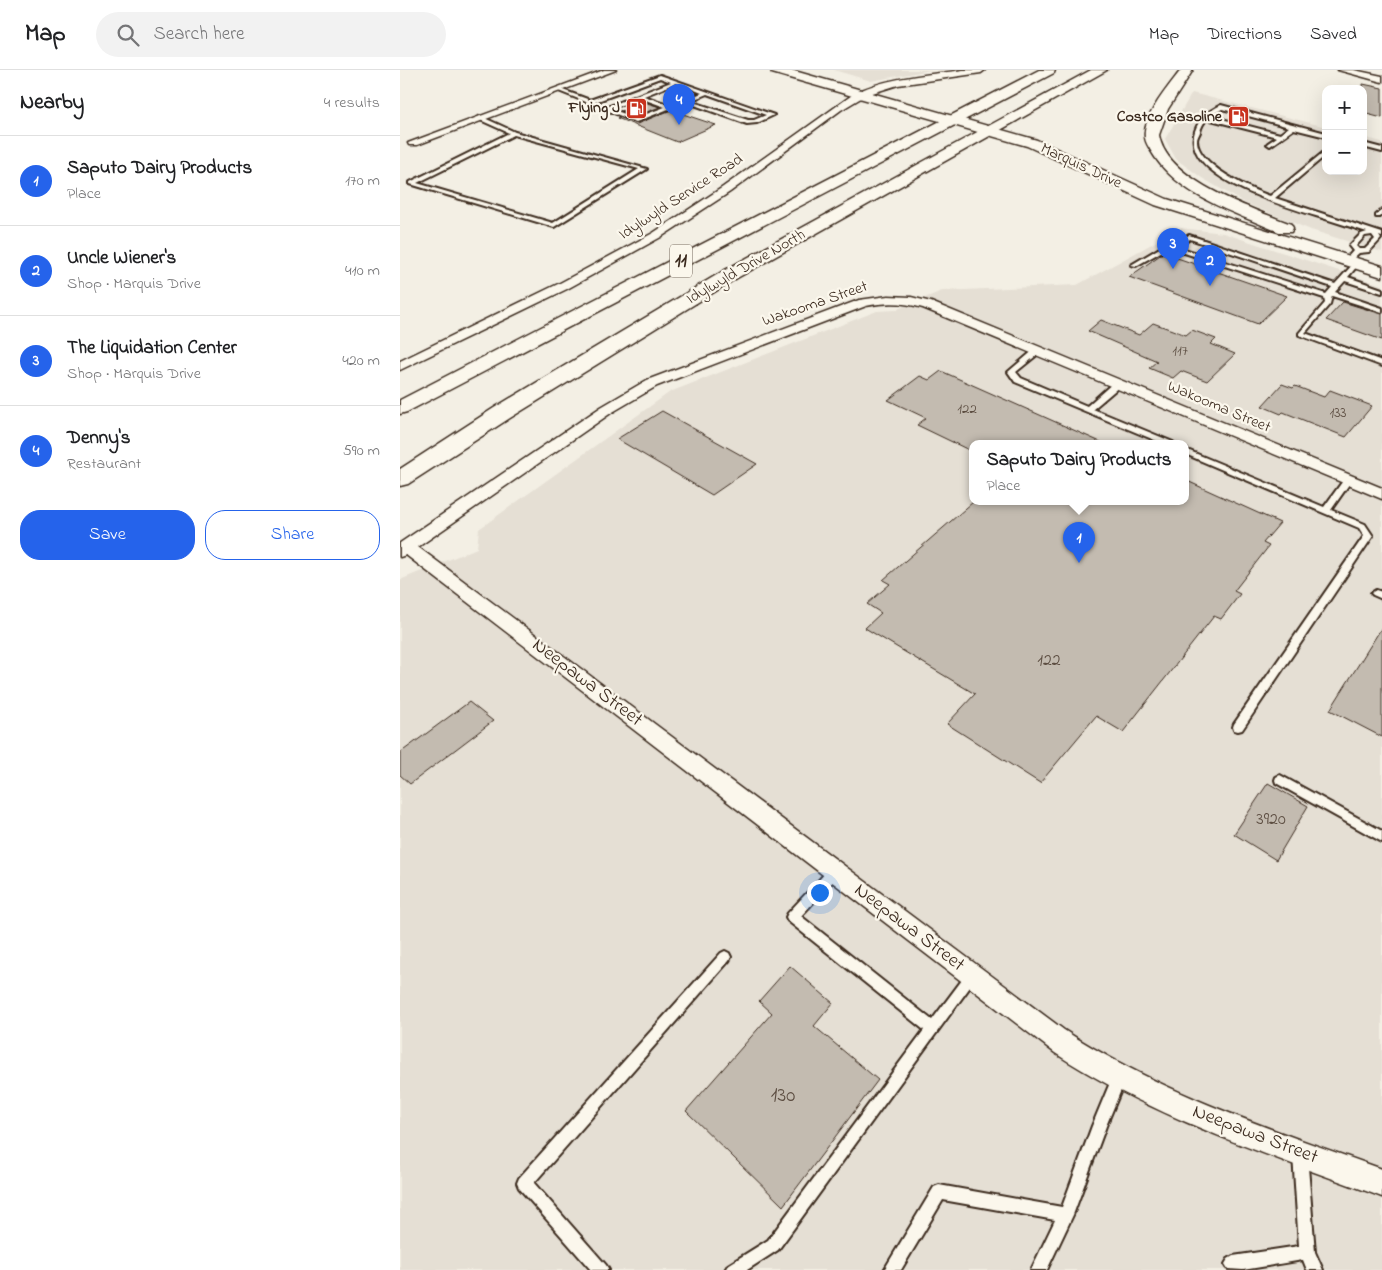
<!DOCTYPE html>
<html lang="en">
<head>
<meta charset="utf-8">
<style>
	:root { --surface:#fff; --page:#f2f2f2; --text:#202124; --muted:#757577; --line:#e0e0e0; --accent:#2563eb }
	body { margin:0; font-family:"Indie Flower",sans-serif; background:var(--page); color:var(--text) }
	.controls { position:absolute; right:15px; top:15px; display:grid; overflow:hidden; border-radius:10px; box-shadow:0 5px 20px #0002 }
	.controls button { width:45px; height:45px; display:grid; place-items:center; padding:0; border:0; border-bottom:1px solid var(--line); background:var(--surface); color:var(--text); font:25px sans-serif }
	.you { position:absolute; left:419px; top:822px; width:18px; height:18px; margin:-12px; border:4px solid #fff; border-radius:50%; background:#1a73e8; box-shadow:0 0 0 8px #1a73e833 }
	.badge { display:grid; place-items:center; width:32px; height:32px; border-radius:50%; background:var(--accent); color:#fff; font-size:16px; font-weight:700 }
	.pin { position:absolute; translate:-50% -41px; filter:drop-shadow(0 1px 2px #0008) }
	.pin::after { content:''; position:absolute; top:26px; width:18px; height:15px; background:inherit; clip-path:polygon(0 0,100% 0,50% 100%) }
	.popup { position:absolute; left:569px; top:370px; width:220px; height:65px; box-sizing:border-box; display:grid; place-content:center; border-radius:10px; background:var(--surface); filter:drop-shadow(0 1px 4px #0005); font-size:16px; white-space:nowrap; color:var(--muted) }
	.popup b { font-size:19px; color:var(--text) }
	.popup::after { content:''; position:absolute; left:50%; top:100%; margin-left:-10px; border:10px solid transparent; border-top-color:var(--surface) }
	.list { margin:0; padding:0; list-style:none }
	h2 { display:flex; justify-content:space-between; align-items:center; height:65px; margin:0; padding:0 20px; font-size:21px }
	h2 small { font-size:16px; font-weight:400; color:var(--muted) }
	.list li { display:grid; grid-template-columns:32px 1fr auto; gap:15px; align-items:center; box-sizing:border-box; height:90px; padding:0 20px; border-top:1px solid var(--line) }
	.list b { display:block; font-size:19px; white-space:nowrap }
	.list p { margin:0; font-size:16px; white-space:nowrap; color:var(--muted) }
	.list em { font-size:16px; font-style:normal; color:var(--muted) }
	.actions { display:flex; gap:10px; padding:15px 20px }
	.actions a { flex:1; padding:11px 0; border:1px solid var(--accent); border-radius:20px; text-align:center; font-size:18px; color:var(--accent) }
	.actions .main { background:var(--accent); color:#fff }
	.icon { flex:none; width:28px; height:28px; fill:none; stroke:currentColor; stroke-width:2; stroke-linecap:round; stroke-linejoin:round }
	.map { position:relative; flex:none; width:982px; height:1200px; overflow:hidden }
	header { display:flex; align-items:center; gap:30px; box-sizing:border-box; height:70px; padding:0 25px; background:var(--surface); border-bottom:1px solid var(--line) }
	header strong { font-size:24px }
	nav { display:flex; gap:28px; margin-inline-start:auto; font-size:18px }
	.search { width:350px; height:45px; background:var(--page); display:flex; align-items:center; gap:12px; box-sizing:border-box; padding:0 18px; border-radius:28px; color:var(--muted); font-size:19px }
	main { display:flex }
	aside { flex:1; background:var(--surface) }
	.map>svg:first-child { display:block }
	.built { fill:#e5dfd4; fill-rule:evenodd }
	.building { fill:#c3bbb0; stroke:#3b2a1e }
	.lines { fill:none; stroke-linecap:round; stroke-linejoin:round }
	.service-casing { stroke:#3b2a1e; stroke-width:4 }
	.minor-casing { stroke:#3b2a1e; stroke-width:3 }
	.secondary-casing { stroke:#3b2a1e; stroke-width:3 }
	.trunk-casing { stroke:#3b2a1e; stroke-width:3 }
	.service { fill:#fbf7ec; fill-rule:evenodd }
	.minor { fill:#fbf7ec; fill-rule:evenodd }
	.secondary { fill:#fbf7ec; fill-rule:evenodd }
	.trunk { fill:#fbf7ec; fill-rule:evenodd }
	.labels { text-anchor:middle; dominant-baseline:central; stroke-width:4.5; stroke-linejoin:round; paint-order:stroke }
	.far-number-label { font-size:15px; fill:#5d4e42 }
	.far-poi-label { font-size:16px; font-weight:bold; fill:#3b2a1e; stroke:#fbf7ec; text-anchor:end }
	.far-street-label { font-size:16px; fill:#3b2a1e; stroke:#fbf7ec }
	.number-label { font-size:18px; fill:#5d4e42 }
	.shield { fill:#fbf7ec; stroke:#75685c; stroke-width:1 }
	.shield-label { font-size:19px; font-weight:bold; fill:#3b2a1e }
	.street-label { font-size:20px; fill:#3b2a1e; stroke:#fbf7ec }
	.near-number-label { font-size:21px; fill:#5d4e42 }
</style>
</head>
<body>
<header>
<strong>Map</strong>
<div class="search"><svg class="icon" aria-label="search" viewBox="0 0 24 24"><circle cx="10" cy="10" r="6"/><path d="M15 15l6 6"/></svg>Search here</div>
<nav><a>Map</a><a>Directions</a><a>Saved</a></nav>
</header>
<main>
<aside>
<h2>Nearby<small>4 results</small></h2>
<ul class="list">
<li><span class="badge">1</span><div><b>Saputo Dairy Products</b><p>Place</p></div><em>170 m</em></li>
<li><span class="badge">2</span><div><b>Uncle Wiener's</b><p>Shop · Marquis Drive</p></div><em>410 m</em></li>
<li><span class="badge">3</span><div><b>The Liquidation Center</b><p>Shop · Marquis Drive</p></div><em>420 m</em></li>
<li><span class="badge">4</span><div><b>Denny's</b><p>Restaurant</p></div><em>590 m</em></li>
</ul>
<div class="actions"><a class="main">Save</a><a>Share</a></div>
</aside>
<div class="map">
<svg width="982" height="1200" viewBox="0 0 982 1200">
	<rect width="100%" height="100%" fill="#f3efe4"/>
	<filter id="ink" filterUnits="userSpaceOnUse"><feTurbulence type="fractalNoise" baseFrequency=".02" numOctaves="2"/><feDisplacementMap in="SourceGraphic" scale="10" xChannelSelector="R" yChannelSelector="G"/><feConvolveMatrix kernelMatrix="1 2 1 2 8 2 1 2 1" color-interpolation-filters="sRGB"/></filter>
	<g filter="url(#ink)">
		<!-- built -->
		<path class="built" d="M434,0h97l-60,11z
			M792,23l134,34v44h37v-34l19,5v110l-71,-22 -66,-27 -43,-25 -26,-19 -11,-20z
			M781,158l42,5 159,52v985h-982v-690l77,-32 2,-19 191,-137 207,-81 18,-1 47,-19 135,-6zM573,374h212v58h-212z"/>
		<!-- building -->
		<path class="building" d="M963,14l19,4v30l-19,-5z
			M244,32l16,5 -24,9 -15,-5z
			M271,40l45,15 -39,17 -60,-24 2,-1 18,7z
			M763,183l124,43 -29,28 -129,-47z
			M943,232l39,12v26l-56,-20z
			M701,250l38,15 14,-12 33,12 6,-5 24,9 -5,5 24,10 -28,27 -26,-10 -8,7 -24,-10 8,-7 -69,-30z
			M541,301l164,73h-132v8l-56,-27 9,-7 -38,-18 32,-24 9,4z
			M882,314l11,4 2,-2 29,11 6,-7 42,16 -26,31 -63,-25 -2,2 -19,-8z
			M262,341l95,53 -45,31 -95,-56z
			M785,410l95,43 -17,20 6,3 -35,45 6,3 -19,25 -7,-3 -91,116 -27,-16 -56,67 -93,-59 28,-30 -110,-66 16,-15 -14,-9 23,-20 -7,-4 90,-78h212z
			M982,557v110l-52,-27z
			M69,632l24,19 -83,63 -10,-9v-22z
			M868,713l40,23 -32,54 -42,-26z
			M390,896l43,37 -19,23 64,54 -95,126 -97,-95 86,-98 -13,-12z"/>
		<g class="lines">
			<defs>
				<path id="service" d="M260,5l114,40 -17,8 -10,1 -61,-22 -50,20 -80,-32 4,-1 30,11zM260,8l11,4 -64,25 -12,-5zM276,13l26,10 -32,12 -26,-9zM307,24l59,21 -12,5h-6l-58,-19zM240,28l25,9 -29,11 -25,-9z
					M821,35l105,28v4l-32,-8 -24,17 -3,-2 1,-1 9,-6 -70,-18c-4,4 -6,8 -7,13 -1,3 -3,5 -3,8 0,25 53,49 73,56l56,-46v5l-51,43 107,35v4l-3,-1 2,3 -12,13 -10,1 -10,9h-4v-2l8,-9 -4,-5 12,-12 6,-2c-17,-5 -34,-11 -51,-16 -31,-10 -136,-39 -121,-85 4,-13 14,-20 26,-26zM822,39l67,18 -9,7 -70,-18zM972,165l3,4 -10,10h-6l-3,-3 9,-10z
					M80,46l35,16 132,37 -93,58 -144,-43v-2l99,-49 -31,-14zM114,65l125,34 -86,54 -136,-40z
					M963,73l19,5v4l-19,-5z
					M982,140v5l-2,2h-4v-2z
					M789,165l146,49 19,-21h4v2l-10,12 34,12v4l-37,-12 -10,11 47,16v4l-50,-16 -2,8 -25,29 77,28v5l-83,-31v-2l26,-30 -1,-5 -152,-49h-6l-30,17 -5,-1 32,-19 9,-1zM790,169l142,48 -6,7 -148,-47z
					M635,279l7,2 -26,21 5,6 66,28 27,-24h6v4l-27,23 80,33 1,2h-10l-149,-62 -7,-10z
					M785,379l139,58 21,-29h6l1,2 -21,30 34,14 8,12 -131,194 -4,1 -4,-1 -1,-3 1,-3 130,-188 -5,-8 -174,-74z
					M976,520l6,2v7l-9,-4 -2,-2z
					M880,705l102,56v11l-106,-59 -1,-3 1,-3z
					M434,797l4,1 2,4 -2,4 -37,40 131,104 36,-48 4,-2 4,2 2,4 -200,274 -31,20h-22l3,-5 40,-25 156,-210 -136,-109 -2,-4 2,-4 42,-45z
					M325,881l4,2 2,4 -2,4 -195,222 72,82 3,5h-18l-72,-82 -2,-5 2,-5 202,-225z
					M719,1001l5,2 2,5 -20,48 -33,89 -26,55h-16l24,-50 -112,-20 -42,70h-17l50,-83 5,-2 123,22 30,-81 22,-53z
					M900,1078l5,2 2,5 8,97 8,18h-16l-4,-10 -60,10 -15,-1 -3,-5 3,-5 5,-3 66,-10 -6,-91 2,-5z"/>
				<path id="minor" d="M204,0h12l-199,75h-8l-1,-2z
					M563,0h22l-4,3 -83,12 -32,10 -25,15 -111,82 -69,45 -94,52 -167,81v-9l158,-77 95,-51 70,-46 132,-94c33,-16 73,-18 108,-23z
					M938,0h16l28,6v6z
					M488,226l23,1 20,5 451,186v11l-459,-191c-19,-6 -38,-6 -57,-2l-209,80 -46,27 -193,134 646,483c100,65 207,99 318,139v28c-112,-42 -226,-78 -327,-144l-649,-498 -6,2v-14l201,-136 46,-27 212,-80z"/>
				<path id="secondary" d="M371,0h20l246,70 130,59 215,67v11l-227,-72 -128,-59 -255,-73z"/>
				<path id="trunk" d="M639,0h16l-1,3 -647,339 -7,2v-14z
					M691,0h16l-370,208 -227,140 -102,66 -8,2v-17l94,-61 231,-138z
					M781,0h12l-25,39 -9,26c7,46 95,74 132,89l2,4 -2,4h-12c-45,-20 -102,-36 -128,-81 -2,-4 -6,-9 -6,-14 -3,-20 24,-51 36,-67z"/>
			</defs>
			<!-- service casing -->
			<use href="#service" class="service-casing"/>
			<!-- minor casing -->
			<use href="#minor" class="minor-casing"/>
			<!-- secondary casing -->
			<use href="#secondary" class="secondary-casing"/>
			<!-- trunk casing -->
			<use href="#trunk" class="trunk-casing"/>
			<!-- service -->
			<use href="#service" class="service"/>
			<!-- minor -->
			<use href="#minor" class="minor"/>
			<!-- secondary -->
			<use href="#secondary" class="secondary"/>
			<!-- trunk -->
			<use href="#trunk" class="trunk"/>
		</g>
	</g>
	<!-- icons -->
	<defs>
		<symbol id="fuel-square" viewBox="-11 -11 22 22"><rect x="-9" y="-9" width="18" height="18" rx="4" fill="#c8321e" stroke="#fbf7ec"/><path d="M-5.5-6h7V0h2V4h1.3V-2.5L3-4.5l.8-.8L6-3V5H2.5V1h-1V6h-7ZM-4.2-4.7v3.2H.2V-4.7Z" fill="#fff"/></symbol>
	</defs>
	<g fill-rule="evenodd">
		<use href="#fuel-square" x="224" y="26" width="25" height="25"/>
		<use href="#fuel-square" x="826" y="34" width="25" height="25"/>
	</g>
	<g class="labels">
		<!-- far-number labels -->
		<g class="far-number-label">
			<text x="780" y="281">117</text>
			<text x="567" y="339">122</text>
			<text x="938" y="343">133</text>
		</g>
		<!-- far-poi labels -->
		<g class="far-poi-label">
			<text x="220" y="38">Flying J</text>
			<text x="822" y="47">Costco Gasoline</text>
		</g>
		<!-- far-street labels -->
		<g class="far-street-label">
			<text transform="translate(681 96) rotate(25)">Marquis Drive</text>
			<text transform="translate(281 127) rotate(-33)">Idylwyld Service Road</text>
			<text transform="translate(346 197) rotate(-30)">Idylwyld Drive North</text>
			<text transform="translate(415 234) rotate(-19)">Wakooma Street</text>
			<text transform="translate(819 337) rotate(23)">Wakooma Street</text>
		</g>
		<!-- number labels -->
		<g class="number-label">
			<text x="649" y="591">122</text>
			<text x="871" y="750">3920</text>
		</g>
		<!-- shield labels -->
		<rect class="shield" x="270" y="174.5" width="22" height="33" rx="4"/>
		<g class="shield-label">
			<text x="281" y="191">11</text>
		</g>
		<!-- street labels -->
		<g class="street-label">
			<text transform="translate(187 613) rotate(37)">Neepawa Street</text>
			<text transform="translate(509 858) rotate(37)">Neepawa Street</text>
			<text transform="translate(855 1065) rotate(21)">Neepawa Street</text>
		</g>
		<!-- near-number labels -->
		<g class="near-number-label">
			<text x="383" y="1026">130</text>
		</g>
	</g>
</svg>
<div class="controls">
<button>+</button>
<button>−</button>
</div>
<div class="you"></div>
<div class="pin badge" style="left:679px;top:493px">1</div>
<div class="popup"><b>Saputo Dairy Products</b>Place</div>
<div class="pin badge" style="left:810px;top:216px">2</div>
<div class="pin badge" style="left:773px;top:199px">3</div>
<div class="pin badge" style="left:279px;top:55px">4</div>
</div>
</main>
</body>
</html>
